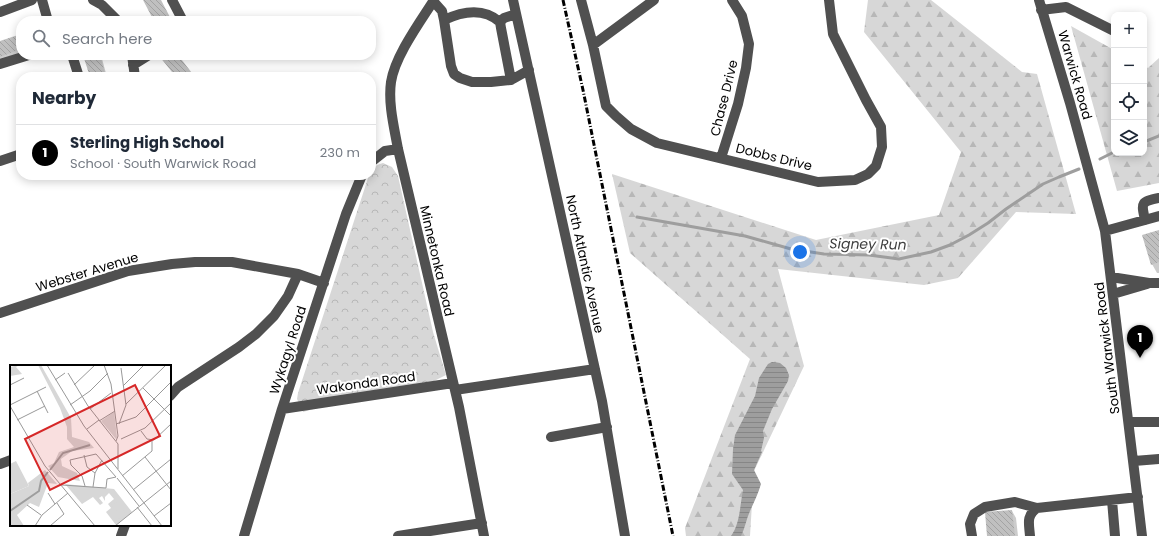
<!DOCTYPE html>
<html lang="en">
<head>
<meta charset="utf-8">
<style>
	:root { --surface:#fff; --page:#f2f2f3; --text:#1f2937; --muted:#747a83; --line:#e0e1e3; --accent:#000 }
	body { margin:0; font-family:Poppins,sans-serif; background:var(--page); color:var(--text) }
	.controls { position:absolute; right:12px; top:12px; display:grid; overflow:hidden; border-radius:8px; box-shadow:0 2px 10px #0003 }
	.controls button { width:36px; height:36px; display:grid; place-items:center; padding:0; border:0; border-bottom:1px solid var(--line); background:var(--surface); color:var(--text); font:20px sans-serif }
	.you { position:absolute; left:800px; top:252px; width:14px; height:14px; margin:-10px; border:3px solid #fff; border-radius:50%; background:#1a73e8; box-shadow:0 0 0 6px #1a73e833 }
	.badge { display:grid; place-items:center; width:26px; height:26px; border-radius:50%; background:var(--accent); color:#fff; font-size:13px; font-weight:700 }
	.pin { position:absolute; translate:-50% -33px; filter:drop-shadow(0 1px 2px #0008) }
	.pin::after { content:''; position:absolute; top:21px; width:14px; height:12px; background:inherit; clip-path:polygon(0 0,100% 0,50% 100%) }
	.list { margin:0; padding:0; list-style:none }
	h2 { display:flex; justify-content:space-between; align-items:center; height:52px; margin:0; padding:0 16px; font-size:17px }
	h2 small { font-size:13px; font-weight:400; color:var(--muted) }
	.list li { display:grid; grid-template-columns:26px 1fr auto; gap:12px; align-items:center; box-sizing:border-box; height:56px; padding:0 16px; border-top:1px solid var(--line) }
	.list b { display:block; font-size:15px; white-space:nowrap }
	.list p { margin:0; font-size:13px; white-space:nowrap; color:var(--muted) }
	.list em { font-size:13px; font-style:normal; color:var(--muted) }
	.icon { flex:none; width:22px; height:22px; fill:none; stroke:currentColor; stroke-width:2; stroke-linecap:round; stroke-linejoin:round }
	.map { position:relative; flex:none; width:1159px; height:536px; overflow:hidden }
	.search { position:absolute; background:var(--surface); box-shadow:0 2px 10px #0003; left:16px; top:16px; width:360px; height:44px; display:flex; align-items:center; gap:10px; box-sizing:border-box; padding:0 14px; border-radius:16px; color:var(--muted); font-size:15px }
	.panel { position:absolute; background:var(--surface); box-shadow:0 2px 10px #0003; left:16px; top:72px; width:360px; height:108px; border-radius:16px }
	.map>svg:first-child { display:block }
	.forest { fill:url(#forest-firs) }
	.park { fill:url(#park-crowns) }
	.water { fill:url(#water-rules) }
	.shadow { fill:#0003 }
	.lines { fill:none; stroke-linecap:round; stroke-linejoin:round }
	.stream { stroke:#9e9e9e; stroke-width:3 }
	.building { fill:url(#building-back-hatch) }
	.minor { stroke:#505050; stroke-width:10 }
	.rail { stroke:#000; stroke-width:3; stroke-dasharray:6 2 1 2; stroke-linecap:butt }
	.labels { text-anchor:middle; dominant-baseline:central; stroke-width:4; stroke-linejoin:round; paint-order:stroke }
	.street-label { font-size:13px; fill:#000; stroke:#fff }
	.water-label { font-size:14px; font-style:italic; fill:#3f3f3f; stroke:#fff }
	.inset-river { fill:none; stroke:#9e9e9e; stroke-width:2 }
	.inset-road { fill:none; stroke:#999; stroke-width:1 }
	.view { fill:#d62828; fill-opacity:0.15; stroke:#d62828; stroke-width:2 }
	.inset-edge { fill:none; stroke:#000; stroke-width:2 }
</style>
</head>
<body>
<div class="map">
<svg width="1159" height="536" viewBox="0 0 1159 536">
	<defs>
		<pattern id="forest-firs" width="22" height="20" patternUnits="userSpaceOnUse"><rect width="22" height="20" fill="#d7d7d7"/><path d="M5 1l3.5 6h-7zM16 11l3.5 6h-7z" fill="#b7b7b7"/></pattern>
		<pattern id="park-crowns" width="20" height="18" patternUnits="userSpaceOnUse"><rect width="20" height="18" fill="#d7d7d7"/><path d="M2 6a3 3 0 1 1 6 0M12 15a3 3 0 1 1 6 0" fill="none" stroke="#b7b7b7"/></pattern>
		<pattern id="water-rules" width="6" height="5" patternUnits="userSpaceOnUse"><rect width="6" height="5" fill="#9e9e9e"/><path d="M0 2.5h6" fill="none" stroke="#868686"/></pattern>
		<pattern id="building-back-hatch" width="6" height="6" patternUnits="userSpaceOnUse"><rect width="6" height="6" fill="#c0c0c0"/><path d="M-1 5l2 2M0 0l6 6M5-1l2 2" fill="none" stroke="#a3a3a3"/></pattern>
	</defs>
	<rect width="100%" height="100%" fill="#fff"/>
	<!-- forest -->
	<path class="forest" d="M868,0h63l91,72 15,2 39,140 -60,-2 -58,66 -34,7 -146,-16 26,97 -50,105 -4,65h-64l-1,-8 65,-169 -120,-106 -18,-79 204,66 123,-25 22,-63 -97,-120z
		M1071,26l43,24v103h30v-87l4,2 11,-10v125l-42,8z"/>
	<!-- park -->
	<path class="park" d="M383,163l9,4 6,9 35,156 13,43 -12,6 -107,24 -24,7 -6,-13 1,-6 71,-218h2c0,-8 6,-10 12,-12z"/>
	<!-- water -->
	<path class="water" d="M772,362l8,1 6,5 3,7 -1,6 -16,28 -9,22 1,7 -3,13 1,1 -8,18 7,14c-3,10 -7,18 -11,27 -4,9 -5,17 -9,25h-10c9,-12 9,-31 12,-46l-11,-16 1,-25 2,-14 20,-39 4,-18 9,-14z"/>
	<!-- shadow -->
	<path class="shadow" d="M21,35v20l-21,10v-23z
		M84,55h17l6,22h-16z
		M1159,231v42h-2l-5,-9z
		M1012,511l4,7 2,18h-30z"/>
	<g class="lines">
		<!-- stream -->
		<path class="stream" d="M1144,142l15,-6
			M1100,159l14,-7
			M637,217l108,19 46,13 33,5 45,1 30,4 32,-7 19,-7 19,-10 19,-12 18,-14 37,-25 16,-7 20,-8"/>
	</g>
	<!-- building -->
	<path class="building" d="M143,0h18l11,21h-18z
		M21,34v15l-21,8v-16z
		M83,55h17l6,22h-16z
		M162,55h16l17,22h-19l-16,-20z
		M1159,230v32l-8,3 -9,-30z
		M1012,510l3,26h-28l-2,-24z"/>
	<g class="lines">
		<!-- minor -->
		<path class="minor" d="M42,0l6,21
			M93,0l9,5 16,16
			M172,0l11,21
			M434,0c-14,22 -39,56 -43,82 -3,21 3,45 7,67l61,258 25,129
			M513,0l89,401 23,135
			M581,0l12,45 13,61 10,10 15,13 26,14 161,39 37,-2 13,-6 8,-8 6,-19 -1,-20 -15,-27 -33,-66 -4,-34
			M1039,0l31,103 35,128 33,271 4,34
			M433,1l9,10 2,9 7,46 3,8 6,4 12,4h19l20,-2 18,-10
			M1041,10l25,-3 48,24
			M0,12l32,-12
			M444,20c19,-9 40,-12 56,2
			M593,45l61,-45
			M72,55l7,22
			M132,55l3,22
			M0,64l29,-9
			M133,65l16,-10
			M511,80l-10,-52 -1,-6 4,-4 12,-4
			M721,158l17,-54 8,-36 3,-24 -7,-28 -10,-16
			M0,161l21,-7
			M371,162l14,-11 13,-2
			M1145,220c-4,-18 -4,-18 14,-22
			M1105,231l54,-15
			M1111,277l38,6h10
			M1113,294l34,-10
			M0,313l128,-42 44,-7 23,-2h37l66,12 26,9
			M455,390l140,-21
			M170,396l8,-9 61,-40 17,-13 18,-18 14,-20 10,-22
			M282,409l171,-26
			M1129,422h30
			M551,437l56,-10
			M1134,461l25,-2
			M0,464l11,-4
			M1112,500l3,36
			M121,536l4,-11
			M244,536l38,-127 64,-195 16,-39
			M398,536l84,-13
			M972,536l-2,-12 4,-10 11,-7 30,-5 22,6
			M1030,536c-1,-13 -4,-20 7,-28l101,-11"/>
		<!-- rail -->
		<path class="rail" d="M563,0l20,90 90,446"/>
	</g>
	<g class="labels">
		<!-- street labels -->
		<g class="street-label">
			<text transform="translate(1075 75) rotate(74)">Warwick Road</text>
			<text transform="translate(724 98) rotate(-76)">Chase Drive</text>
			<text transform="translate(774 157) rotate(14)">Dobbs Drive</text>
			<text transform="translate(437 261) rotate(77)">Minnetonka Road</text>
			<text transform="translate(585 264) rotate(78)">North Atlantic Avenue</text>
			<text transform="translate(87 272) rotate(-17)">Webster Avenue</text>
			<text transform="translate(1107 348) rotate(-97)">South Warwick Road</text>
			<text transform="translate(288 350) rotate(-72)">Wykagyl Road</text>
			<text transform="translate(366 383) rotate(-8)">Wakonda Road</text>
		</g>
		<!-- water labels -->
		<g class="water-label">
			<text transform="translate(868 244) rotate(1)">Signey Run</text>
		</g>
	</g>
	<!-- overview -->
	<g transform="translate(10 365)">
		<rect width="161" height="161" fill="#fff"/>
		<path d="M9,0l-3,2 6,7 -12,2v-9zM28,0h3l30,53 1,19 17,5 5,6 -22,3 -11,8 1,7 15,7 3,8 -22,-4 -10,-11 6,-3 5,-11 15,-5 -7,-8v-12l-7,-19zM35,105l12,14 -9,-1 -9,24 -9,-4 -13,12 7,11 -14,-1v-31l19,-8 -1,-3z" fill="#d7d7d7"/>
		<path d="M104,47l3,25 -1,2 -15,-18zM6,96l13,25 -19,8v-30zM55,119l49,5 18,23 -16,13 -10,-13 5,-4 -3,-4 6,-5 -5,-6 -4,4v4l-3,-5 -3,2 4,5 -3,2 -7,-8 -11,7z" fill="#d7d7d7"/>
		<path d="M110,137l9,9 -3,3 -4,-5 3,6 -8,5 -3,-3 4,-4 -7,-9z" fill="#d7d7d7"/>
		<path class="inset-river" d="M40,105l13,-17 27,-8M0,146l29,-20 2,-10 7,-9"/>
		<path class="inset-road" d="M37,0l37,61 78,100M94,0l7,19 7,52 -2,5M58,8l20,33 30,38v25M45,15l10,-7M0,20l14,-7M64,20l21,-20M113,21l21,-21M133,23l28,28M27,26l11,22M116,39l40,-39M0,40l36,-18M60,40l20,-14 18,-18M0,41l35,60 50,60M80,44l21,-16M7,55l28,-14M89,56l16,-10M106,59l20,-7 35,-35M109,59l7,-19 -5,-37M77,64l12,-9M131,66l6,8 7,1 17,-16M111,74l24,-11 26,-25M74,90l3,12 8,6M135,92l26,33M112,111l30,-25v-10M107,113l22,28M52,120l44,3 1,-9 9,-2 -20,-23 -26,6 1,5 11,11 3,10M83,122l2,-14 7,-13M123,125l38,-31M38,128l7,11M17,140l14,10M127,142l15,19M144,151l17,-13M25,161l7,-11 26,-22M40,161l14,-12 -7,-11M105,161l56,-45"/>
		<path class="view" d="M125,20l25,51 -110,54 -25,-51z"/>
		<rect width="161" height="161" class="inset-edge"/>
	</g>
</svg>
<div class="controls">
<button>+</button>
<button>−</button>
<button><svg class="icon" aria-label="locate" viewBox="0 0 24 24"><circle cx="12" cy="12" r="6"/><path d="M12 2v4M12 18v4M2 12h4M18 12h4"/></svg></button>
<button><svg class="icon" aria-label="layers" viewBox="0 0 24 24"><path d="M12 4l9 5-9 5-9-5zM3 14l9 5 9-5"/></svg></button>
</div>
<div class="you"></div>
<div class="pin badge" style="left:1140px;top:358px">1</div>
<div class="search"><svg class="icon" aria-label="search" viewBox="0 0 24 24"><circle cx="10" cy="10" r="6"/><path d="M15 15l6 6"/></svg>Search here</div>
<section class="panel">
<h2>Nearby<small></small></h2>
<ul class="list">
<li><span class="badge">1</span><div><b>Sterling High School</b><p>School · South Warwick Road</p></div><em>230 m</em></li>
</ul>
</section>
</div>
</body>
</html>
